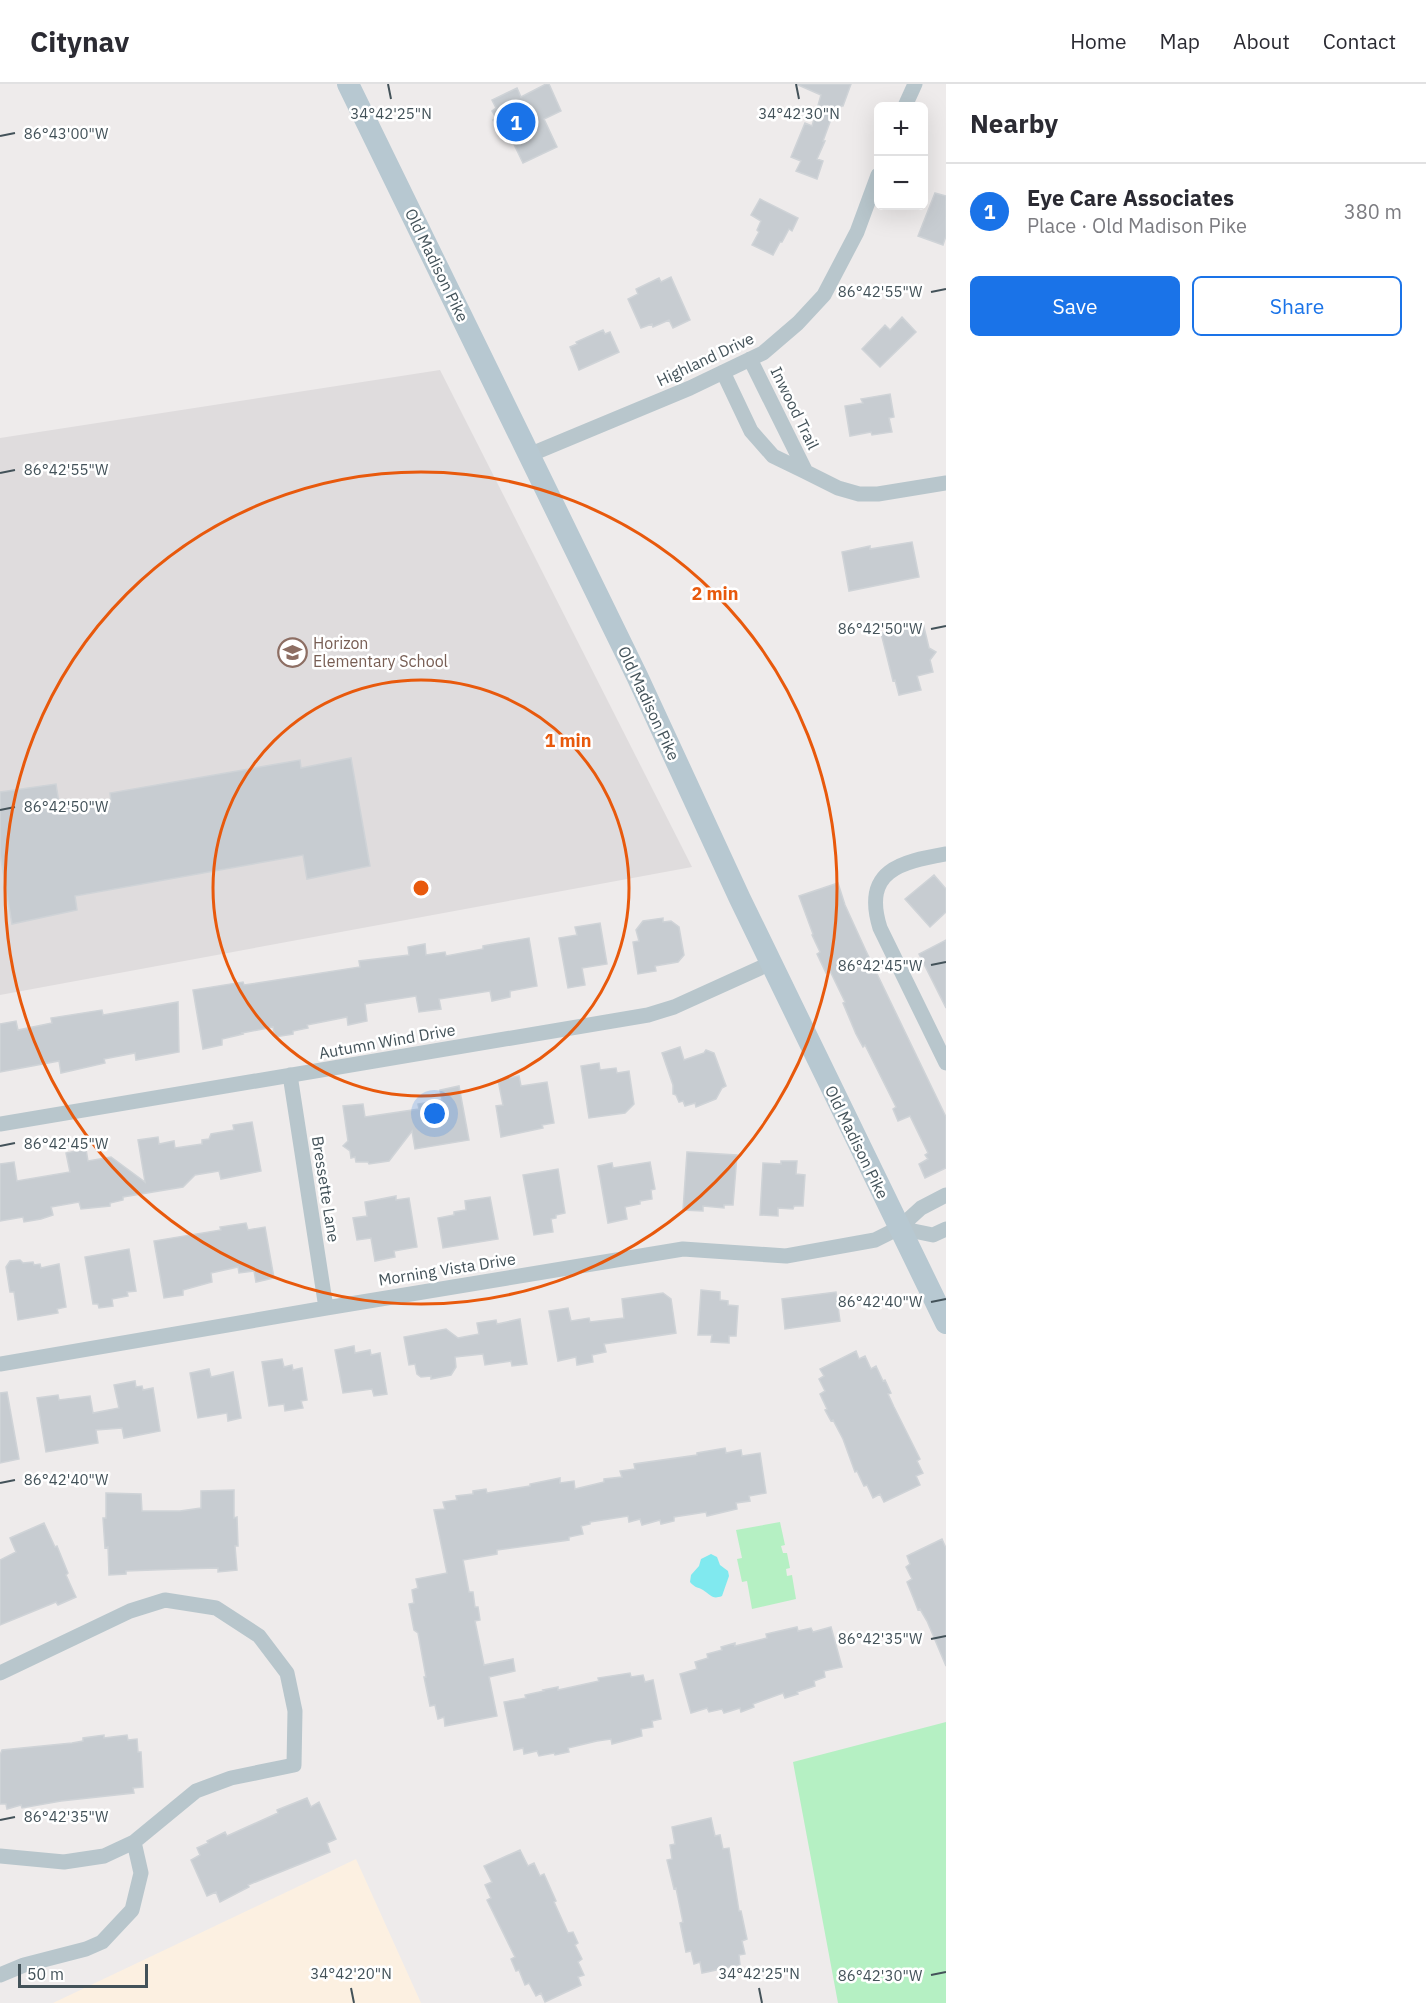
<!DOCTYPE html>
<html lang="en">
<head>
<meta charset="utf-8">
<style>
	:root { --surface:#fff; --page:#f2f2f3; --text:#2b2b33; --muted:#7c7c81; --line:#e1e1e2; --accent:#1a73e8 }
	body { margin:0; font-family:"IBM Plex Sans",sans-serif; background:var(--page); color:var(--text) }
	.controls { position:absolute; right:18px; top:18px; display:grid; overflow:hidden; border-radius:9px; box-shadow:0 6px 24px #0002 }
	.controls button { width:54px; height:54px; display:grid; place-items:center; padding:0; border:0; border-bottom:2px solid var(--line); background:var(--surface); color:var(--text); font:30px sans-serif }
	.scale { position:absolute; left:18px; bottom:15px; width:130px; box-sizing:border-box; padding-left:6px; border:3px solid #435259; border-top:0; font-size:16px; line-height:21px; white-space:nowrap; color:#435259; -webkit-text-stroke:4px #fff; paint-order:stroke }
	.you { position:absolute; left:435px; top:1030px; width:21px; height:21px; margin:-15px; border:4px solid #fff; border-radius:50%; background:#1a73e8; box-shadow:0 0 0 9px #1a73e833 }
	.badge { display:grid; place-items:center; width:39px; height:39px; border-radius:50%; background:var(--accent); color:#fff; font-size:20px; font-weight:700 }
	.pin { position:absolute; translate:-50% -50%; border:3px solid #fff; box-shadow:0 2px 6px #0006 }
	.list { margin:0; padding:0; list-style:none }
	h2 { display:flex; justify-content:space-between; align-items:center; height:78px; margin:0; padding:0 24px; font-size:26px }
	h2 small { font-size:20px; font-weight:400; color:var(--muted) }
	.list li { display:grid; grid-template-columns:39px 1fr auto; gap:18px; align-items:center; box-sizing:border-box; height:96px; padding:0 24px; border-top:2px solid var(--line) }
	.list b { display:block; font-size:22px; white-space:nowrap }
	.list p { margin:0; font-size:20px; white-space:nowrap; color:var(--muted) }
	.list em { font-size:20px; font-style:normal; color:var(--muted) }
	.actions { display:flex; gap:12px; padding:18px 24px }
	.actions a { flex:1; padding:14px 0; border:2px solid var(--accent); border-radius:9px; text-align:center; font-size:21px; color:var(--accent) }
	.actions .main { background:var(--accent); color:#fff }
	.map { position:relative; flex:none; width:946px; height:1919px; overflow:hidden }
	header { display:flex; align-items:center; gap:36px; box-sizing:border-box; height:84px; padding:0 30px; background:var(--surface); border-bottom:2px solid var(--line) }
	header strong { font-size:28px }
	nav { display:flex; gap:33px; margin-inline-start:auto; font-size:21px }
	main { display:flex }
	aside { flex:1; background:var(--surface) }
	.map>svg:first-child { display:block }
	.commercial { fill:#fcf0e1 }
	.education { fill:#dfdcdd }
	.green { fill:#b5f0c3 }
	.water { fill:#80e9ef }
	.building { fill:#c7ccd1; stroke:#cfd3d7; stroke-width:1.5 }
	.lines { fill:none; stroke-linecap:round; stroke-linejoin:round }
	.minor { stroke:#b8c6cc; stroke-width:15 }
	.secondary { stroke:#b7c8d1; stroke-width:22 }
	.ticks { fill:none; stroke:#435259; stroke-width:2 }
	.ring { fill:none; stroke:#e8590c; stroke-width:3 }
	.labels { text-anchor:middle; dominant-baseline:central; stroke-width:5; stroke-linejoin:round; paint-order:stroke }
	.street-label { font-size:16px; fill:#435259; stroke:#fff }
	.education-label { font-size:16px; fill:#785e54; stroke:#fff; text-anchor:start }
	.ticks-label { font-size:15px; text-anchor:middle; fill:#435259; stroke:#fff; stroke-width:5; stroke-linejoin:round; paint-order:stroke }
	.centre { fill:#e8590c; stroke:#fff; stroke-width:3 }
	.ring-label { font-size:18px; text-anchor:middle; font-weight:bold; fill:#e8590c; stroke:#fff; stroke-width:5; stroke-linejoin:round; paint-order:stroke }
</style>
</head>
<body>
<header>
<strong>Citynav</strong>
<nav><a>Home</a><a>Map</a><a>About</a><a>Contact</a></nav>
</header>
<main>
<div class="map">
<svg width="946" height="1919" viewBox="0 0 946 1919">
	<rect width="100%" height="100%" fill="#eeebeb"/>
	<!-- commercial -->
	<path class="commercial" d="M356,1775l65,144h-368z"/>
	<!-- education -->
	<path class="education" d="M440,286l252,497 -692,128v-557z"/>
	<!-- green -->
	<path class="green" d="M780,1438l5,23 -4,1 2,7h4l3,15 -4,1 1,7 5,-1 4,24 -44,10 -5,-28 -5,1 -5,-23 5,-1 -6,-28z
		M946,1638v281h-108l-45,-241z"/>
	<!-- water -->
	<path class="water" d="M711,1470l6,3 3,8 8,6 1,5 -7,20c-10,4 -11,-1 -19,-6 -5,-3 -8,-2 -13,-8l1,-7 8,-9 2,-7z"/>
	<!-- building -->
	<path class="building" d="M546,0h3l12,27 -17,8 13,28 -34,16 -13,-27 -5,2 -4,-7 -2,1 -6,-12 3,-2 -4,-7 4,-3 -4,-8 25,-12 4,9z
		M796,0h55l-8,22h-2l-3,7 -4,-2 -11,30h2l-8,18 6,2 -6,18 -21,-8 5,-10 -10,-4 14,-34 7,3 9,-31z
		M935,109l11,3v40l-3,9 -25,-9z
		M760,115l38,19 -6,13 -3,-2 -7,13h-2l-7,13 -21,-10 7,-13 -2,-2 4,-9 -10,-6z
		M671,193l19,43 -17,8 -4,-8 -16,7 -1,-3 -11,4 -13,-29 10,-5 -2,-5 23,-11 2,4z
		M902,233l14,15 -36,35 -18,-18 23,-24 5,5z
		M603,246l2,4 5,-2 9,20 -40,18 -9,-23 7,-3 -1,-2z
		M890,310l4,23 -5,1 3,14 -20,3 -1,-3 -21,4 -5,-30 18,-3 -2,-4z
		M912,458l7,35 -70,14 -7,-39 28,-6v3z
		M923,539l6,25 7,4 -6,8 3,12 -16,4 4,14 -22,5 -4,-15 -2,1 -12,-48z
		M351,674l19,108 -63,13 -4,-24 -228,41 2,14 -65,14 -12,-70v-62l56,-8 4,25 51,-7 -1,-9 190,-33 1,8z
		M934,791l12,14v23l-16,15 -25,-28z
		M838,799l7,22 21,46 80,166v51l-21,10 -6,-14 9,-5 -3,-4 3,-2 -18,-37 -12,5 -5,-12 3,-2 -31,-62 -2,2 -7,-13 -13,-31 2,-1 -15,-31 -4,2 -9,-19 3,-2 -8,-17 1,-1 -14,-38z
		M663,834v4l8,-1 8,6 5,28 -6,7 -23,4 1,5 -18,3 -5,-32 6,-1 -3,-11 7,-9z
		M600,839l7,41 -25,4 3,17 -17,3 -9,-50 18,-3 -2,-8z
		M529,854l8,48 -27,5v6l-18,4 -2,-10 -51,8 2,10 -22,3 -3,-16 -51,8 2,17 -19,4 -1,-8 -40,8 1,3 -15,3v3l-18,3 -2,-10 -31,6 1,1 -21,5v6l-19,4 -10,-59 50,-8 1,3 116,-18 -1,-6 50,-6 -1,-8 17,-3 1,11 19,-3 1,4 37,-7v-3z
		M946,856v68l-27,-54z
		M178,918l1,50 -43,8 -1,-7 -31,6 1,4 -44,10 -2,-12 -59,11v-48l16,-3 2,9 34,-7 -1,-5 51,-8 1,5z
		M680,963l4,13 20,-7 2,-3 8,3 12,33 -4,2 -6,11 -20,8 -1,-4 -10,3 -2,-5 -4,1 -3,-7 -3,-1v-9l-11,-32z
		M599,979l1,7 16,-2 1,5 12,-2 5,33 -9,9 -36,5 -8,-52z
		M519,992l2,10 26,-4 7,41 -12,2 1,3 -42,9 -5,-31 7,-1 -5,-25z
		M459,1002l10,54 -54,9 -3,-18 -23,30 -20,3 -1,-2h-12l-1,-5 -4,1 -1,-7 -7,-5 5,-5 -5,-35 20,-2 2,13 54,-8 -1,-5 24,-4 -2,-10z
		M252,1038l9,49 -40,8 -2,-8 -24,4 -12,12 -60,10v3l-13,3v3l-29,3 -2,-7 -28,5 2,8 -12,4 -17,3 -1,-5 -23,4v-57l14,-2 3,19 53,-9 -4,-19 20,-4 2,12 23,-4 34,25 -7,-42 20,-3 1,7 15,-3 1,7 27,-4v-4l7,-1 2,-5 23,-4 -1,-5z
		M687,1068l50,3 -4,50h-9v3l-21,-2v5l-20,-1z
		M781,1077h16l-1,13 9,1 -2,31h-9l-1,3 -15,-1v8l-18,-1 3,-52 18,1z
		M650,1078l5,27 -4,1 1,9 -12,2v3l-15,3 2,12 -19,4 -10,-57 14,-3 1,5z
		M558,1085l7,44 -9,2v3l-5,1 2,13 -19,3 -11,-60z
		M396,1112v4l13,-2 8,49 -23,4 1,6 -20,4 -4,-23 -14,2 -4,-22 14,-2 -2,-14z
		M490,1113l8,42 -55,9 -5,-30 16,-3v-3l12,-2 -1,-9z
		M246,1139l2,7 17,-3 9,51 -18,4 -2,-11 -15,2 -1,-6 -27,6 1,9 -29,8v5l-19,3 -10,-57 67,-11 -1,-3z
		M129,1165l7,42 -9,1 1,4 -16,3 1,7 -14,2 -1,-4h-5l-8,-47z
		M20,1176l3,3 10,-1 1,3 6,-1 1,4 18,-4 7,43 -9,2 1,4 -40,7 -4,-28h-4l-4,-25 4,-6z
		M701,1206l19,2v8l8,1v4l10,1 -2,30h-7v7l-18,-1 1,-7h-14z
		M836,1208l4,29 -55,8 -3,-30z
		M663,1209l8,6 5,34 -72,11 2,8 -14,3 1,7 -16,3 -1,-8 -18,4 -9,-50 19,-3 3,13 18,-3 1,4 34,-4 -2,-19z
		M520,1235l7,45 -15,2 -1,-5 -26,4 -2,-11 -28,3 1,10 -5,8 -20,4v-3l-10,1 -4,-3 -2,-10 -6,1 -5,-28 42,-8 12,9 21,-4 -2,-11 19,-3 1,4z
		M354,1262l1,7 15,-3 1,5 9,-2 7,41 -13,2 -2,-7 -29,4 -8,-43z
		M856,1267l3,8 6,-3 6,13 5,-3 7,15 2,-1 6,13 -3,1 6,13 26,52 -3,2 6,12 -7,3 4,9 -36,17 -4,-8 -7,4 -6,-13 -3,1 -7,-15 -2,1 -12,-33 -10,-19 -2,1 -6,-11 2,-1 -7,-15 5,-3 -6,-12 5,-3 -4,-7z
		M282,1275l2,8 8,-2 1,5 9,-2 5,32 -6,1 2,7 -18,3 -1,-7 -15,2 -7,-44z
		M209,1285l2,8 22,-5 8,46 -13,3 -1,-8 -29,5 -8,-45z
		M135,1297l1,6 6,-1 1,4 10,-2 7,43 -36,7 -2,-10 -26,2 2,13 -52,9 -9,-54 21,-3 1,5 31,-4 3,17 26,-5 -5,-23z
		M7,1308l12,67 -19,4v-70z
		M725,1364l1,5 15,-3 1,6 18,-3 6,40 -17,3 1,5 -14,2 1,6 -30,7 -1,-4 -19,3 -13,2v4l-13,3 -1,-4 -18,5 -2,-6 -11,3 -1,-6 -38,6v2l-9,2 2,8 -14,3v3l-72,10v4l-34,6 6,32h4l2,15h3l2,13 -5,1 9,44 29,-6 2,12 -26,6 8,39 -52,10 -1,-9 -6,2 -3,-14 -5,1 -6,-29h2l-8,-44 -4,-3 -5,-26 5,-1 -2,-13 6,-2 -2,-9 31,-6 -13,-63 11,-1 -2,-7 14,-2 -1,-4 17,-2v-3l13,-2 1,4 43,-7v-2l30,-6v5l14,-2 1,8 29,-7v-3l18,-2 -2,-6 15,-2 -1,-5 63,-9v-2z
		M234,1406v28l3,-1 1,29h-3l2,24 -19,2v-4l-38,1 -54,2v3l-17,1 -1,-28 -3,1 -2,-30h3v-25l35,1 1,17h38l21,-3v-17z
		M44,1439l11,24 2,-1 11,27 -2,2 10,22 -18,8 -2,-3 -56,23v-65l16,-8 -6,-14z
		M942,1455l4,9v118l-19,-45 -7,-12 -2,1 -5,-13 -6,-15 5,-3 -6,-12 4,-3 -3,-8z
		M797,1543l1,4 13,-3 2,4 18,-5 11,40 -18,4 1,6 -11,4 1,5 -18,6 1,2 -13,4 -2,-5 -30,11 1,3 -13,5 -1,-4 -16,5 -2,-4 -13,3 -2,-4 -16,5 -11,-39 17,-5 -2,-7 13,-4 -1,-4 15,-4 -1,-3 14,-4v3l32,-8 -1,-4z
		M630,1589l1,4 12,-2 2,7 8,-2 8,39 -9,2 1,6 -12,2 1,7 -30,8 -1,-5 -14,2 -29,7 1,4 -14,3 -1,-2 -15,3 -2,-5 -13,3 -1,-6 -9,2 -10,-48 22,-4 -1,-3 19,-4 -1,-1 15,-3v3l41,-9 -1,-3z
		M104,1651v3l23,-3 1,5 9,-1 1,13h3l2,35 -10,1 1,5 -73,8 -39,7 -1,-3 -14,4 -1,-5h-6v-49l2,-5 70,-7 11,-2v-3z
		M307,1714l4,9 8,-5 17,37 -9,4 3,9 -82,33 1,2 -29,15 -4,-10 -9,4 -16,-36 9,-5 -3,-7 11,-5 -1,-2 18,-9 2,4 51,-23 -1,-3z
		M711,1734l4,18 5,-1 3,14 6,-1 10,63h2l6,28 -5,2 3,13 -6,1 1,10 -38,8 -2,-11 -6,2 -3,-13 -5,1 -6,-29 3,-1 -7,-34 -2,1 -7,-29 5,-1 -2,-14 5,-1 -3,-17z
		M520,1766l8,16 6,-3 6,13 4,-2 12,27 -2,1 14,31 5,-1 5,11 -3,2 7,14 -4,3 6,13 -6,2 3,8 -36,17 -4,-9 -5,3 -7,-13 -4,2 -6,-15 -3,1 -5,-12 4,-2 -28,-57 4,-2 -6,-13 7,-3 -8,-16z"/>
	<g class="lines">
		<!-- minor -->
		<path class="minor" d="M905,22l10,-22
			M750,275l56,113 32,16 21,6h19l68,-11
			M723,288l28,59 22,25 33,16
			M529,371l161,-67 73,-35 35,-30 26,-28 33,-63 21,-57
			M946,770c-45,8 -84,16 -66,74l66,135
			M290,991l36,233
			M0,1040l648,-109 26,-8 97,-44
			M899,1144l34,7 13,-6
			M0,1280l326,-56 357,-59 103,7 89,-16 24,-12 22,-20 25,-13
			M0,1589l130,-62 35,-11 51,8 43,28 28,37 8,38 -1,54 -63,13 -35,13 -62,51 -30,14 -40,6 -64,-6
			M0,1891l24,-10 62,-16 16,-7 30,-32 9,-37 -7,-31"/>
		<!-- secondary -->
		<path class="secondary" d="M348,0l289,592 103,223 206,424"/>
	</g>
	<!-- ticks -->
	<path class="ticks" d="M388,0l3,15M796,0l3,15M0,52l15,-3M931,208l15,-3M0,389l15,-3M931,545l15,-3M0,726l15,-3M931,881l15,-3M0,1062l15,-3M931,1218l15,-3M0,1399l15,-3M931,1555l15,-3M0,1736l15,-3M931,1891l15,-3M351,1904l3,15M759,1904l3,15"/>
	<!-- distance rings -->
	<g class="ring">
		<circle cx="421" cy="804" r="208"/>
		<circle cx="421" cy="804" r="416"/>
	</g>
	<!-- icons -->
	<defs>
		<symbol id="school-ring" viewBox="-11 -11 22 22"><circle r="9.5" fill="#fff" stroke="#8d6e63" stroke-width="1.5"/><path d="M0-5L7-2L0 1L-7-2ZM-4 1L0 2.5L4 1V4Q0 6-4 4Z" fill="#8d6e63"/></symbol>
	</defs>
	<g fill-rule="evenodd">
		<use href="#school-ring" x="276" y="552" width="33" height="33"/>
	</g>
	<g class="labels">
		<!-- street labels -->
		<g class="street-label">
			<text transform="translate(437 181) rotate(64)">Old Madison Pike</text>
			<text transform="translate(705 275) rotate(-25)">Highland Drive</text>
			<text transform="translate(795 324) rotate(64)">Inwood Trail</text>
			<text transform="translate(649 619) rotate(65)">Old Madison Pike</text>
			<text transform="translate(387 957) rotate(-10)">Autumn Wind Drive</text>
			<text transform="translate(857 1058) rotate(64)">Old Madison Pike</text>
			<text transform="translate(326 1105) rotate(81)">Bressette Lane</text>
			<text transform="translate(447 1185) rotate(-9)">Morning Vista Drive</text>
		</g>
		<!-- education labels -->
		<g class="education-label">
			<text x="313" y="559">Horizon<tspan x="313" dy="18">Elementary School</tspan></text>
		</g>
	</g>
	<g class="ticks-label">
		<text x="391" y="35">34°42'25"N</text>
		<text x="799" y="35">34°42'30"N</text>
		<text x="66" y="55">86°43'00"W</text>
		<text x="880" y="213">86°42'55"W</text>
		<text x="66" y="391">86°42'55"W</text>
		<text x="880" y="550">86°42'50"W</text>
		<text x="66" y="728">86°42'50"W</text>
		<text x="880" y="887">86°42'45"W</text>
		<text x="66" y="1065">86°42'45"W</text>
		<text x="880" y="1223">86°42'40"W</text>
		<text x="66" y="1401">86°42'40"W</text>
		<text x="880" y="1560">86°42'35"W</text>
		<text x="66" y="1738">86°42'35"W</text>
		<text x="351" y="1895">34°42'20"N</text>
		<text x="759" y="1895">34°42'25"N</text>
		<text x="880" y="1897">86°42'30"W</text>
	</g>
	<circle cx="421" cy="804" r="9" class="centre"/>
	<g class="ring-label">
		<text x="715" y="516">2 min</text>
		<text x="568" y="663">1 min</text>
	</g>
</svg>
<div class="controls">
<button>+</button>
<button>−</button>
</div>
<div class="scale">50 m</div>
<div class="you"></div>
<div class="pin badge" style="left:516px;top:38px">1</div>
</div>
<aside>
<h2>Nearby<small></small></h2>
<ul class="list">
<li><span class="badge">1</span><div><b>Eye Care Associates</b><p>Place · Old Madison Pike</p></div><em>380 m</em></li>
</ul>
<div class="actions"><a class="main">Save</a><a>Share</a></div>
</aside>
</main>
</body>
</html>
